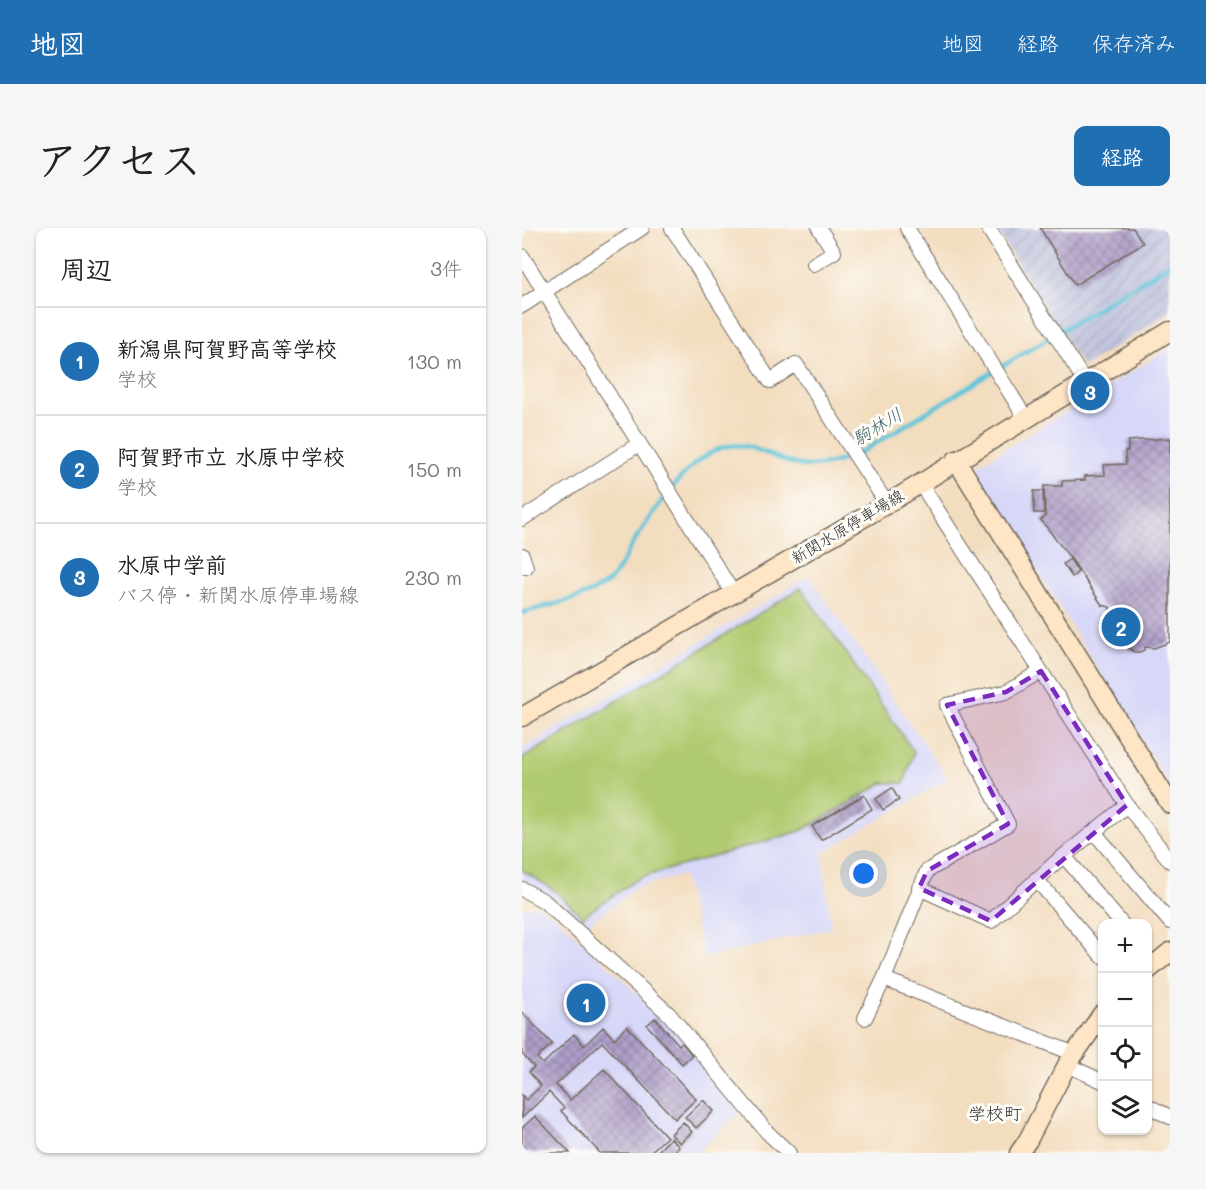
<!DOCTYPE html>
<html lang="ja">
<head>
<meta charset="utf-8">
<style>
	:root { --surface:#fff; --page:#f6f6f6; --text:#222; --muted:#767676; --line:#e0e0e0; --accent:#1f6fb2 }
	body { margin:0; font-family:Mali,"Klee One",sans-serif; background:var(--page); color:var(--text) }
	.controls { position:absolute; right:18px; bottom:18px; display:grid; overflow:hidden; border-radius:12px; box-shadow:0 2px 4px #0004 }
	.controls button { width:54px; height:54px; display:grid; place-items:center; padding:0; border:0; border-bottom:2px solid var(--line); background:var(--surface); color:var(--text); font:30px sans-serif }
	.you { position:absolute; left:342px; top:646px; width:21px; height:21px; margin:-15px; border:4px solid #fff; border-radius:50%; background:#1a73e8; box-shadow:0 0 0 9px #1a73e833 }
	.badge { display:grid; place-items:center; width:39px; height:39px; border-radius:50%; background:var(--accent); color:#fff; font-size:20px; font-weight:700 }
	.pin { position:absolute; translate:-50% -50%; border:3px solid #fff; box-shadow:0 2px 6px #0006 }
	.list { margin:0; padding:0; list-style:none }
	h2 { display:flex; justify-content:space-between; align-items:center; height:78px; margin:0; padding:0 24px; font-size:26px }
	h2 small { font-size:20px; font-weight:400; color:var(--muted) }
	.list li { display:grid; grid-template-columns:39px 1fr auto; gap:18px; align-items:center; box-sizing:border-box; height:108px; padding:0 24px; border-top:2px solid var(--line) }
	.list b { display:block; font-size:22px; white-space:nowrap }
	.list p { margin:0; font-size:20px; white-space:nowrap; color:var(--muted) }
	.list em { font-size:20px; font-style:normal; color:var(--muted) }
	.icon { flex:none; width:33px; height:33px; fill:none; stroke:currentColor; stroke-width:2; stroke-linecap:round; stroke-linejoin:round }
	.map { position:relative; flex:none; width:648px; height:925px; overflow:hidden; border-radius:12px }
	header { display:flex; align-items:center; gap:36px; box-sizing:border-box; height:84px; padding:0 30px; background:var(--accent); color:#fff }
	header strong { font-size:28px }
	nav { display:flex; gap:33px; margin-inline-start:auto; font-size:21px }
	.intro { display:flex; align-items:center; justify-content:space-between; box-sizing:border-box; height:144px; padding:0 36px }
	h1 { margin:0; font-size:42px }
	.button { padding:15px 27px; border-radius:12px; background:var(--accent); color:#fff; font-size:21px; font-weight:700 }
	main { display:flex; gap:36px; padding:0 36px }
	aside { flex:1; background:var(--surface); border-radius:12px; box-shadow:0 2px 4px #0004 }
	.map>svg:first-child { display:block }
	.built { fill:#d7d7f8 }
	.industrial { fill:url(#industrial-furrows) }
	.grass { fill:#b0ca70; stroke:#6e7a4e; stroke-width:1.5 }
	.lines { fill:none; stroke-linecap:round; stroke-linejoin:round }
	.stream { stroke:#5cc5d9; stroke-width:4.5 }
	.building { fill:url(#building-cross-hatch) }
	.street-casing { stroke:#71695f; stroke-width:16 }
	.secondary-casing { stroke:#71695f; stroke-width:21 }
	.street { stroke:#fff; stroke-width:14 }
	.secondary { stroke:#fde5c5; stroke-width:18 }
	.marked { fill:#7b2cbf; fill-opacity:0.2; stroke:#7b2cbf; stroke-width:4.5; stroke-dasharray:12 8; stroke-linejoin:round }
	.labels { text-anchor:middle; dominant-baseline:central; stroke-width:6; stroke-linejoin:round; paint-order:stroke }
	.street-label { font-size:16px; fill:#2b2b2b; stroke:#fdfcf7 }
	.water-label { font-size:18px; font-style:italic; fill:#3c6168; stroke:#fdfcf7 }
	.neighbourhood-label { font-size:18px; fill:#2b2b2b; stroke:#fdfcf7 }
</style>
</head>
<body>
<header>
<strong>地図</strong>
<nav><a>地図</a><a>経路</a><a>保存済み</a></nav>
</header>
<div class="intro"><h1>アクセス</h1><a class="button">経路</a></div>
<main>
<aside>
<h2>周辺<small>3件</small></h2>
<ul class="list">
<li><span class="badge">1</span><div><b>新潟県阿賀野高等学校</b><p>学校</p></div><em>130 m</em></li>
<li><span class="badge">2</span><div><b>阿賀野市立 水原中学校</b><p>学校</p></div><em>150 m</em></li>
<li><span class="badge">3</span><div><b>水原中学前</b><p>バス停 · 新関水原停車場線</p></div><em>230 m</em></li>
</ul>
</aside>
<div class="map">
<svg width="648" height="925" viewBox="0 0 648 925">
	<defs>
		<pattern id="industrial-furrows" width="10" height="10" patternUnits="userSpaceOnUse" patternTransform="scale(1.5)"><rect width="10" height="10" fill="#bfc2dd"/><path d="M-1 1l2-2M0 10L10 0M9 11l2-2" fill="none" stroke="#a4a7be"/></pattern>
		<pattern id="building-cross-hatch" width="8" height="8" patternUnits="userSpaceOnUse" patternTransform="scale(1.5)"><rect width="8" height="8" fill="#af9ec9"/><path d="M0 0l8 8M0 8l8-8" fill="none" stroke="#8f81a3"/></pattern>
	</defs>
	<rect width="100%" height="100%" fill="#fdfcf7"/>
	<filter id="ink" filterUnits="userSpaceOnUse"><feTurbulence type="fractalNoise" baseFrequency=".0167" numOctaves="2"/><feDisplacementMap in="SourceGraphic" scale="12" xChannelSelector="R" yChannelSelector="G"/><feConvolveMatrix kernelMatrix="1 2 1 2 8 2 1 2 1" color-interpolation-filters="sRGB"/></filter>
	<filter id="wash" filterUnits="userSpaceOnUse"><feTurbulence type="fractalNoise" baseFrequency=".008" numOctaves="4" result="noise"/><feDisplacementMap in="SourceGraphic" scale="24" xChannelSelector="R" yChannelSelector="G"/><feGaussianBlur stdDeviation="1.35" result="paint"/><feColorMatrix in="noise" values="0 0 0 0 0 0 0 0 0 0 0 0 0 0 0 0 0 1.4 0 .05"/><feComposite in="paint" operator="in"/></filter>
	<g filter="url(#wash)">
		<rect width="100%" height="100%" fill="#f3ddbf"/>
		<!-- built -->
		<path class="built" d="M648,120v438l-196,-318z
			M287,348l139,203 -126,74 9,75 -127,30 -21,-83 -45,12 -56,41 -23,-26 -37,-22v-131z
			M15,677l20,13 119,111 67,80 -42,40 1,4h-180v-245z"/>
		<!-- industrial -->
		<path class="industrial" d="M473,0h175v84l-87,55z"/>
		<!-- grass -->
		<path class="grass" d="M279,360l113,164 -10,31h-21l-82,48 -162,47 -57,39 -25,-25 -35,-22v-111z"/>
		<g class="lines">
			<!-- stream -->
			<path class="stream" d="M0,385c25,-8 65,-14 86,-31 9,-7 16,-23 22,-34 20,-31 54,-87 91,-100 26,-10 53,12 78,17 17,4 38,-4 54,-8l317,-193"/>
		</g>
		<g id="blocks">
			<!-- building -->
			<path class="building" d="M518,0h93l10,15 -68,42z
				M648,210v204l-16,6 -9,-1 -1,3 -4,2h-6l-16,-11 -5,-8 -3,-10v-16l-8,-2 -28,-42 -33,-43 4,-3 -1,-31h18v-5l23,-1v-4l20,-1 -1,-10 22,-1 -1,-13h3v-10z
				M512,263h9l1,22h-10z
				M548,331l8,13 -6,5 -9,-13z
				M370,560l7,12 -16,10 -7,-11z
				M342,567l8,14 -51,31 -9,-14z
				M0,784l30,32 -15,14 6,6 31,-30 10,12 19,-19 11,12 13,-13 69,73 -21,20 -73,-77 -46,43 14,15 34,-31 63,68 -18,16h-49l-39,-42 3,-3 -15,-16 -27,26v-23l4,5 15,-14 -12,-14 5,-5 -12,-13z
				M133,790l24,27 3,-2 10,12 -10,9 -35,-39z
				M181,872l11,11 -18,17 -11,-11z
				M13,888l35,37h-45l-3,-3v-22z
				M161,894l9,10 -12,11 -9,-9z
				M149,910l8,9 -6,6h-17z"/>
		</g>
	</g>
	<g filter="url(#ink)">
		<use href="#blocks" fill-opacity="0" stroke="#71695f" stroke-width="1.5"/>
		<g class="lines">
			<defs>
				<path id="street" d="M150,0l98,153 26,-17 91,140
					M385,0l118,189
					M466,0l97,154
					M0,28l211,337
					M292,36l20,-12 -15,-24
					M0,78l120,-78
					M398,255l207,322 43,56
					M0,291l117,-75
					M0,327l4,12
					M572,604l76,90
					M542,628l58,68
					M514,651l66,77
					M397,660l72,33 64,-58 72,-58
					M0,661l22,12 125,113 98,118 22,21
					M362,751l191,75
					M343,790l19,-39 43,-108 81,-47 -61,-119 59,-13 35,-21
					M545,837l35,16
					M626,878l22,11"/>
				<path id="secondary" d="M434,232l214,344
					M0,489l365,-213 283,-173
					M626,742l22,-18
					M497,925l9,-13 39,-75 35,-51"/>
			</defs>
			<!-- street casing -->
			<use href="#street" class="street-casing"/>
			<!-- secondary casing -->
			<use href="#secondary" class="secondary-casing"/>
			<!-- street -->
			<use href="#street" class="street"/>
			<!-- secondary -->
			<use href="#secondary" class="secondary"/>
		</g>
	</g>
	<!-- marked area -->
	<path class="marked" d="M519,443l86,134 -136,116 -72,-33 8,-17 81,-47 -61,-119 59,-13z"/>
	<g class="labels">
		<!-- street labels -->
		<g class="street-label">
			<text transform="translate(325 298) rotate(-31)">新関水原停車場線</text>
		</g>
		<!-- water labels -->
		<g class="water-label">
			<text transform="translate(355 198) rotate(-31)">駒林川</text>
		</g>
		<!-- neighbourhood labels -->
		<g class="neighbourhood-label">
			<text x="473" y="885">学校町</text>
		</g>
	</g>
</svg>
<div class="controls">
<button>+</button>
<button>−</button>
<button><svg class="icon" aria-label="locate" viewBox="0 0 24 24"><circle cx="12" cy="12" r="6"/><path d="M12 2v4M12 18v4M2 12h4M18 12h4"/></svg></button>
<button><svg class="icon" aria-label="layers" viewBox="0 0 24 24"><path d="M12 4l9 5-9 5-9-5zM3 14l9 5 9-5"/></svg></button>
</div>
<div class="you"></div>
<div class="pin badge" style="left:64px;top:775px">1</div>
<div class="pin badge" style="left:599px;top:399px">2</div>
<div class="pin badge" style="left:568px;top:163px">3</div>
</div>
</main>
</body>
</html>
